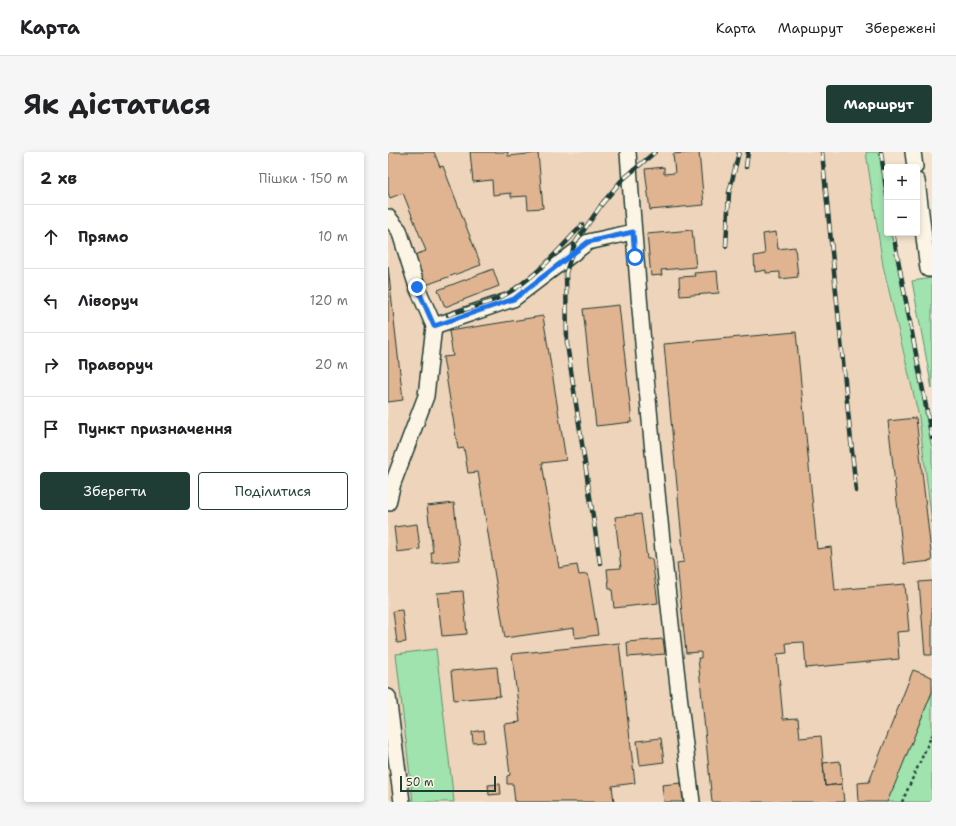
<!DOCTYPE html>
<html lang="uk">
<head>
<meta charset="utf-8">
<style>
	:root { --surface:#fff; --page:#f6f6f6; --text:#202124; --muted:#757577; --line:#e0e0e0; --accent:#1f3d34 }
	body { margin:0; font-family:"Shantell Sans",sans-serif; background:var(--page); color:var(--text) }
	.controls { position:absolute; right:12px; top:12px; display:grid; overflow:hidden; border-radius:4px; box-shadow:0 2px 6px #0003 }
	.controls button { width:36px; height:36px; display:grid; place-items:center; padding:0; border:0; border-bottom:1px solid var(--line); background:var(--surface); color:var(--text); font:20px sans-serif }
	.scale { position:absolute; left:12px; bottom:10px; width:96px; box-sizing:border-box; padding-left:4px; border:2px solid #1f3d34; border-top:0; font-size:11px; line-height:14px; white-space:nowrap; color:#1f3d34; -webkit-text-stroke:3px #fcf5e5; paint-order:stroke }
	.stop { position:absolute; width:12px; height:12px; margin:-9px; border:3px solid #1a73e8; border-radius:50%; background:#fff }
	.stop.end { background:#1a73e8; border-color:#fff; box-shadow:0 1px 4px #0008 }
	.list { margin:0; padding:0; list-style:none }
	h2 { display:flex; justify-content:space-between; align-items:center; height:52px; margin:0; padding:0 16px; font-size:17px }
	h2 small { font-size:13px; font-weight:400; color:var(--muted) }
	.list li { display:grid; grid-template-columns:26px 1fr auto; gap:12px; align-items:center; box-sizing:border-box; height:64px; padding:0 16px; border-top:1px solid var(--line) }
	.list b { display:block; font-size:15px; white-space:nowrap }
	.list em { font-size:13px; font-style:normal; color:var(--muted) }
	.actions { display:flex; gap:8px; padding:12px 16px }
	.actions a { flex:1; padding:9px 0; border:1px solid var(--accent); border-radius:4px; text-align:center; font-size:14px; color:var(--accent) }
	.actions .main { background:var(--accent); color:#fff }
	.icon { flex:none; width:22px; height:22px; fill:none; stroke:currentColor; stroke-width:2; stroke-linecap:round; stroke-linejoin:round }
	.map { position:relative; flex:none; width:544px; height:650px; overflow:hidden; border-radius:4px }
	header { display:flex; align-items:center; gap:24px; box-sizing:border-box; height:56px; padding:0 20px; background:var(--surface); border-bottom:1px solid var(--line) }
	header strong { font-size:19px }
	nav { display:flex; gap:22px; margin-inline-start:auto; font-size:14px }
	.intro { display:flex; align-items:center; justify-content:space-between; box-sizing:border-box; height:96px; padding:0 24px }
	h1 { margin:0; font-size:28px }
	.button { padding:10px 18px; border-radius:4px; background:var(--accent); color:#fff; font-size:14px; font-weight:700 }
	main { display:flex; gap:24px; padding:0 24px }
	aside { flex:1; background:var(--surface); border-radius:4px; box-shadow:0 2px 6px #0003 }
	.map>svg:first-child { display:block }
	.built { fill:#eed4ba }
	.green { fill:#a0e3ae; stroke:#609071 }
	.building { fill:#e0b491; stroke:#1f3d34 }
	.lines { fill:none; stroke-linecap:round; stroke-linejoin:round }
	.minor-casing { stroke:#1f3d34; stroke-width:18 }
	.path { stroke:#1f3d34; stroke-width:2.5; stroke-dasharray:3 3; stroke-linecap:butt }
	.minor { stroke:#fcf5e5; stroke-width:15 }
	.rail-casing { stroke:#1f3d34; stroke-width:4.5 }
	.rail { stroke:#fcf5e5; stroke-width:3; stroke-dasharray:9; stroke-linecap:butt }
	.route { stroke:#1a73e8; stroke-width:5 }
</style>
</head>
<body>
<header>
<strong>Карта</strong>
<nav><a>Карта</a><a>Маршрут</a><a>Збережені</a></nav>
</header>
<div class="intro"><h1>Як дістатися</h1><a class="button">Маршрут</a></div>
<main>
<aside>
<h2>2 хв<small>Пішки · 150 m</small></h2>
<ul class="list">
<li><svg class="icon" aria-label="ahead" viewBox="0 0 24 24"><path d="M12 20V5M6 11l6-6 6 6"/></svg><div><b>Прямо</b></div><em>10 m</em></li>
<li><svg class="icon" aria-label="left" viewBox="0 0 24 24"><path d="M17 20v-9H6M10 6l-5 5 5 5"/></svg><div><b>Ліворуч</b></div><em>120 m</em></li>
<li><svg class="icon" aria-label="right" viewBox="0 0 24 24"><path d="M7 20v-9h11M14 6l5 5-5 5"/></svg><div><b>Праворуч</b></div><em>20 m</em></li>
<li><svg class="icon" aria-label="arrive" viewBox="0 0 24 24"><path d="M6 21V4h12l-3 4 3 4H6"/></svg><div><b>Пункт призначення</b></div></li>
</ul>
<div class="actions"><a class="main">Зберегти</a><a>Поділитися</a></div>
</aside>
<div class="map">
<svg width="544" height="650" viewBox="0 0 544 650">
	<rect width="100%" height="100%" fill="#f4e2cc"/>
	<filter id="ink" filterUnits="userSpaceOnUse"><feTurbulence type="fractalNoise" baseFrequency=".025" numOctaves="2"/><feDisplacementMap in="SourceGraphic" scale="8" xChannelSelector="R" yChannelSelector="G"/><feConvolveMatrix kernelMatrix="1 2 1 2 8 2 1 2 1" color-interpolation-filters="sRGB"/></filter>
	<g filter="url(#ink)">
		<!-- built -->
		<path class="built" d="M0,0h478l16,117 37,148 13,106v169l-45,110h-499z"/>
		<!-- green -->
		<path class="green" d="M478,0h13l8,48v33h6l39,217v73l-13,-106 -36,-151z
			M544,126v111l-20,-108z
			M48,497l18,153h-41l-17,-148z
			M544,540v110h-45z"/>
		<!-- building -->
		<path class="building" d="M0,0h46l6,15 3,-1 38,99 -55,20 -12,-30 12,-4 -23,-58 -13,5 -2,-5z
			M82,0h38v4l30,-3 5,55 -15,1 -1,-13 -16,1v-4l-18,2 -1,-15 -19,2z
			M311,0l5,53 -54,5 -5,-41 19,-2v7l11,-1 -2,-19z
			M304,78l4,37 -35,3 1,5 -11,1 -4,-42z
			M388,80l2,17 17,-2 3,30 -18,2v-7l-14,1v-3l-11,2 -1,-16 11,-2 -2,-20z
			M0,114l15,134 -15,2z
			M105,117l6,17 -54,21 -7,-17z
			M329,119l2,22 -39,3 -1,-19 16,-1 -1,-3z
			M231,153l13,117 -36,4 -13,-117z
			M155,164l23,144 -24,3 17,105 18,-3 2,10 9,-1 10,61 -23,3 -1,-10 -69,10 -27,-166 -10,1 -4,-25 -6,1 -15,-92 10,-1 -4,-25z
			M408,180l21,217 14,-2 4,43 70,-6 4,47 -12,1 2,27 -93,9 -2,-26 -18,1 1,10 -10,1 6,65 15,-1 2,20 21,-2 4,50 17,-2 2,18h-132l-14,-144h3v-6l-15,1 -9,-90 7,-1 -20,-218z
			M528,266l16,143 -28,3 -16,-143z
			M66,351l6,57 -28,3 -1,-11h2l-6,-46z
			M253,362l6,45h5l6,44 -44,5 -2,-19h-3l-2,-20 14,-1 -6,-51z
			M29,372l3,25 -23,3 -3,-25z
			M544,429v74h-7l-6,-73z
			M75,439l4,43 -25,2 -5,-43z
			M14,458l4,32 -9,1 -4,-32z
			M275,487l2,15 -37,3 -1,-15z
			M231,491l16,140 -23,3 2,16h-99l-2,-18h-6v-8l3,-1 -6,-51 16,-2 -8,-68z
			M109,515l3,29 -46,4 -3,-29z
			M525,518l19,7v15l-37,92 -8,18h-28l-1,-19 11,-1z
			M96,578l1,12 -12,1 -1,-11z
			M273,586l3,24 -24,3 -3,-24z
			M452,609l2,23 -17,2 -2,-23z
			M293,631l2,19h-19l-2,-17z
			M112,632l1,10 -12,1 -1,-10z"/>
		<g class="lines">
			<defs>
				<path id="minor" d="M240,0c15,217 37,434 64,650
					M525,0l2,15
					M529,29l11,88h4
					M0,65l11,13 18,57 17,39
					M0,351l5,-20 33,-87 8,-70 79,-27 75,-57 45,-10
					M0,545l14,105"/>
			</defs>
			<!-- minor casing -->
			<use href="#minor" class="minor-casing"/>
			<!-- path -->
			<path class="path" d="M514,650l30,-67"/>
			<!-- minor -->
			<use href="#minor" class="minor"/>
			<defs>
				<path id="rail" d="M434,0l34,339
					M493,0l6,44
					M358,15l2,-15
					M213,53l20,-24 34,-29
					M505,81l39,205
					M338,94l3,-53 10,-41
					M60,163c17,-6 37,-10 53,-18 32,-16 57,-46 81,-72
					M212,411l-33,-219 -1,-71 9,-30 29,-42"/>
			</defs>
			<!-- rail casing -->
			<use href="#rail" class="rail-casing"/>
			<!-- rail -->
			<use href="#rail" class="rail"/>
		</g>
	</g>
	<g class="lines" filter="url(#ink)">
		<!-- route -->
		<path class="route" d="M29,135l17,39 80,-27 74,-57 45,-10 2,25"/>
	</g>
</svg>
<div class="controls">
<button>+</button>
<button>−</button>
</div>
<div class="scale">50 m</div>
<div class="stop" style="left:247px;top:105px"></div>
<div class="stop end" style="left:29px;top:135px"></div>
</div>
</main>
</body>
</html>
